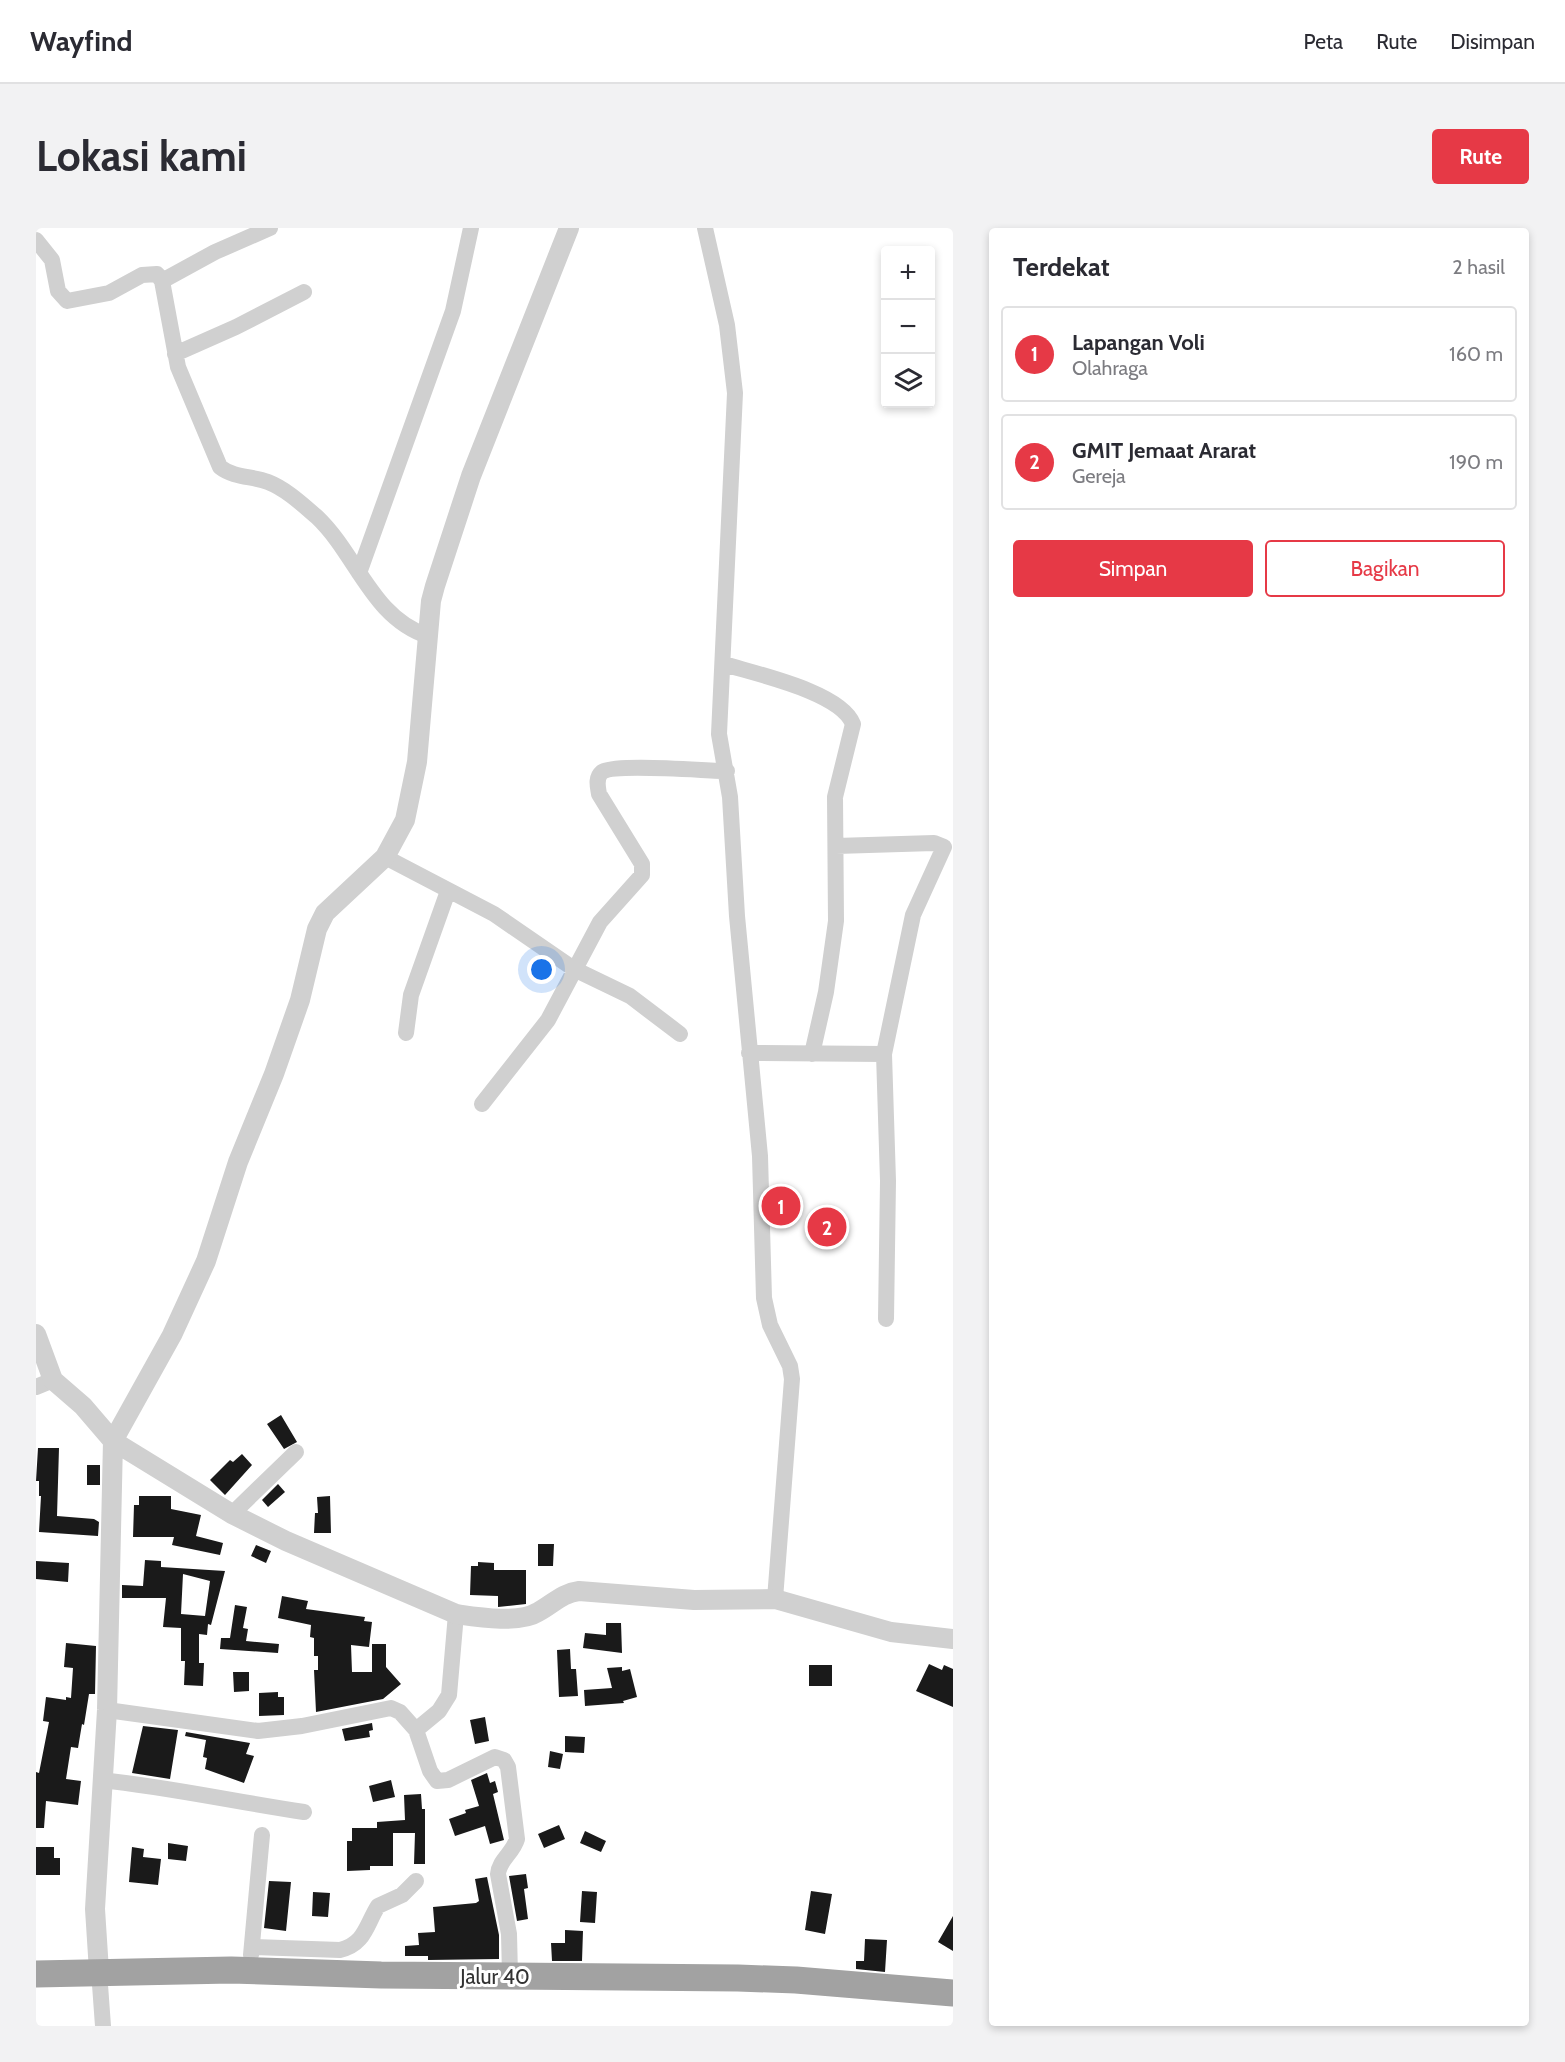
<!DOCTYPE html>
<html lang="id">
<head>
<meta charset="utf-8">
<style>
	:root { --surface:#fff; --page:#f2f2f3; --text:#2b2b33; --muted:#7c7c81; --line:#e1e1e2; --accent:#e63946 }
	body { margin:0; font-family:Cabin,sans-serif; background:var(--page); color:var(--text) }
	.controls { position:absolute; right:18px; top:18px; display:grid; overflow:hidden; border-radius:6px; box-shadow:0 3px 9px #0003 }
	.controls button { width:54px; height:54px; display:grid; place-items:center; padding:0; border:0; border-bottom:2px solid var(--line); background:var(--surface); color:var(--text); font:30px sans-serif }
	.you { position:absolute; left:506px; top:742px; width:21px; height:21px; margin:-15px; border:4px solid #fff; border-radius:50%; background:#1a73e8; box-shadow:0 0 0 9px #1a73e833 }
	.badge { display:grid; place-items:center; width:39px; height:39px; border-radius:50%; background:var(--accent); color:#fff; font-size:20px; font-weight:700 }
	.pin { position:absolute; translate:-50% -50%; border:3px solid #fff; box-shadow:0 2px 6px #0006 }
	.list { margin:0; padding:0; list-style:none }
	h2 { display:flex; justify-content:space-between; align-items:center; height:78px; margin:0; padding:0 24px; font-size:26px }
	h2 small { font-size:20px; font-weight:400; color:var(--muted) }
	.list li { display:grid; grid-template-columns:39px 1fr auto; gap:18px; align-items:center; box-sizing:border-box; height:96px; margin:0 12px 12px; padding:0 12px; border:2px solid var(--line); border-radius:6px }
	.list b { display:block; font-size:22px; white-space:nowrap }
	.list p { margin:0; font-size:20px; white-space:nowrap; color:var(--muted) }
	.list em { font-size:20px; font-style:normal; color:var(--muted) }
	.actions { display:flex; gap:12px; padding:18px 24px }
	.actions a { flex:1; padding:14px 0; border:2px solid var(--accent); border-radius:6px; text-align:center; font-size:21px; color:var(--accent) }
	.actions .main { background:var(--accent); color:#fff }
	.icon { flex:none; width:33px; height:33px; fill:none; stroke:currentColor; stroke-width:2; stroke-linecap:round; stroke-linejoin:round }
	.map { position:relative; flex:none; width:917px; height:1798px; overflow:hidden; border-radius:6px }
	header { display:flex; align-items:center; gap:36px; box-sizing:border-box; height:84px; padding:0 30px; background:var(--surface); border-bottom:2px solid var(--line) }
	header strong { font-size:28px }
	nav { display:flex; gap:33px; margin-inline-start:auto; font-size:21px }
	.intro { display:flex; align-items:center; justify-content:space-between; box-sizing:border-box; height:144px; padding:0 36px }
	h1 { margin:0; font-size:42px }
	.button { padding:15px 27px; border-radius:6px; background:var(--accent); color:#fff; font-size:21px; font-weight:700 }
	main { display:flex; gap:36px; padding:0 36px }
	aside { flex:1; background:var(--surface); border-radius:6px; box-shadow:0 3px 9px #0003 }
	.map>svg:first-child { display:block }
	.green { fill:#e6ecdf }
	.building { fill:#1a1a1a; fill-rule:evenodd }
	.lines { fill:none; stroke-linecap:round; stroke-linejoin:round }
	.minor { stroke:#d0d0d0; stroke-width:16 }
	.tertiary { stroke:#d0d0d0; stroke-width:20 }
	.trunk { stroke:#a2a2a2; stroke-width:27 }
	.labels { text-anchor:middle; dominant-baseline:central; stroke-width:6; stroke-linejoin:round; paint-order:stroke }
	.street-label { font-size:21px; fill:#333; stroke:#fff }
</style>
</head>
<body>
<header>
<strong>Wayfind</strong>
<nav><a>Peta</a><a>Rute</a><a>Disimpan</a></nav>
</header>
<div class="intro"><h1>Lokasi kami</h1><a class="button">Rute</a></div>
<main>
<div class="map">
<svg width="917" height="1798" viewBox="0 0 917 1798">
	<rect width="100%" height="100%" fill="#fff"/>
	<!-- green -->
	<path class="green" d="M734,961h22l1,34h-22z"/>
	<!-- building -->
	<path class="building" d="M776,990l37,6 -2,13 -37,-6z
		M245,1187l16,27 -13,7 -17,-25z
		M2,1220h21l-2,68 37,3 5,3 -1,14 -59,-4 2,-36h-2v-15h-3z
		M206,1226l10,11 -27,30 -15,-15 20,-20 3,2z
		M51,1237h13v20h-13z
		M242,1256l7,8 -17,15 -6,-7z
		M103,1268h32v13l30,6 -5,21 27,7 -3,12 -48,-10 2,-8h-41l1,-32h5z
		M294,1268l1,37h-17l1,-20h3l-1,-16z
		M502,1316h16l-1,22h-15z
		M220,1317l15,6 -5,12 -15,-7z
		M109,1332l16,1v6l64,4 -14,54 -3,-1 -1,11 -8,-1v29h5l-1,23 -19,-1 1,-24h-4v-33l-18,-1 3,-29h-44v-13l21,1zM147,1346l27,7 -5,35 -24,-2z
		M0,1333l33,2 -1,19 -32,-3z
		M442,1334l16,1v7h32v34l-28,3v-11l-28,-1 1,-29h7z
		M246,1368l26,5 -2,8 59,8 -1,4 8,1 -3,25 -18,-2 1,27h20v-28h14v23l15,17 -18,15 -67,13 -2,-42h4v-14h-4v-18l-4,-1 1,-12 -33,-7z
		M199,1377l12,2 -4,21 5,1 -2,12 33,3 -1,9 -58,-4 1,-11h9z
		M570,1395h15l1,30 -39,-5 2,-15 21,2z
		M30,1415l30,3 -1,48h-6l-5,31 -2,-1 -4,24 -7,-1 -5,32 15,2 -3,24 -32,-4 -2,27h-8v-56l3,1 10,-51 -6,-1 3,-24 20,3v-3l5,1 2,-30 -9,-1z
		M534,1421l1,20h5l2,27 -19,1 -2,-47z
		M893,1436l13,6 2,-5 9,4v38l-37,-16z
		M773,1437h23v21h-23z
		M586,1439v4l8,-2 7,28 -14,4 1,2 -39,3 -1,-16 28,-2 -5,-20z
		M197,1444h16v19l-15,1z
		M242,1464v5h6v18l-25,1v-23z
		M449,1489l4,24 -14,3 -5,-24z
		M336,1495l1,7 -4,1 1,6 -25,4 -3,-12z
		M107,1498l35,4 -8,49 -38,-6z
		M150,1504l64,11 -4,11 8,2 -10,27 -39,-14 2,-11 -4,-1 3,-17 -21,-4z
		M529,1508l20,1 -1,16 -19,-1z
		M514,1523l13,3 -3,15 -12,-2z
		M451,1545l3,10 5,-2 3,11 -5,2 11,46 -14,4 -5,-18 -30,10 -6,-17 17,-6 -1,-3 14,-4 -8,-26z
		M355,1552l4,17 -22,5 -4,-16z
		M385,1566l1,15h3v55h-11l1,-31h-22v33h-23v4l-23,1v-30h5v-13h25v-6l28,-2 -1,-25z
		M523,1597l6,14 -21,9 -6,-14z
		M549,1603l21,10 -5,11 -21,-9z
		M132,1615l20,3 -2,15 -18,-2z
		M0,1619h18v11h6v17h-24z
		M96,1619l12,2 -1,8 18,2 -3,26 -29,-3z
		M490,1646l2,14 -4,1 4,30 -11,2 -8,-45z
		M451,1649l12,58v24l-71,1v-4h-23v-10l14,-1 -1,-12 17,-1 -2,-25 43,-4 3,-2 -4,-22z
		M233,1653l22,1 -5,49 -22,-3z
		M546,1663l15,1 -2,31 -15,-1z
		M775,1663l21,3 -7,40 -20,-4z
		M277,1664l17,1 -2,24 -16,-1z
		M917,1688v35l-15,-9z
		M529,1702l18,1 -1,30h-30l-1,-18h14z
		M829,1711l22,1 -2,32 -29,-3v-8h8z"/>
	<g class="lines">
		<!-- minor -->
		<path class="minor" d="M669,0l22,97 8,68 -16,341 11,63 7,119 23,240 4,142 6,27 20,41 2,13 -17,220
			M0,12l16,20 6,31 9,10 42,-8 33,-18 15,-1 5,7 16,86 42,100c14,11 32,9 48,15 18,7 34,22 49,35 40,38 55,101 111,119
			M126,53l53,-29 55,-24
			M139,126l61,-27 68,-35
			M323,345l94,-262 18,-83
			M688,436c32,10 117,28 129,60l-18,73 1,124 -10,71 -14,62
			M349,629l109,57 80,55 56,27 50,38
			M370,805l5,-38 37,-104
			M713,825l135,1 29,-139 31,-68 -10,-4 -98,3
			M848,826l4,127 -2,138
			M446,876l66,-84 52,-98 42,-47v-11l-43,-70c-1,-7 -4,-16 3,-22 13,-9 105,-1 125,-1
			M0,1159l17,-7
			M196,1286l64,-62
			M420,1386l-7,81 -10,16 -23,19 14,41 7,10 11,-1 47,-23 9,3 4,7 9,72c-4,14 -18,21 -19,35l11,60 1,41
			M71,1482l151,21 44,-5 89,-18 9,4 16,18
			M65,1552c68,7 135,22 203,32
			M217,1719l87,3c25,-6 26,-25 38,-44l24,-11 14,-14
			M215,1727l11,-120
			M63,1743l4,55"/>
		<!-- tertiary -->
		<path class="tertiary" d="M0,1106l17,46 30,26 30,35 119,73 54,27 170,73c21,3 63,10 82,-2 15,-8 24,-19 41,-21l115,9 81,-1 116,33 62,7
			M63,1743l-4,-62 12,-199 6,-269 59,-106 34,-74 32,-99 36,-88 26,-74 17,-71 8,-16 60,-56 20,-37 12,-58 14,-161 4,-15 36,-110 98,-248"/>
		<!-- trunk -->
		<path class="trunk" d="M0,1746l195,-4 150,5 357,3 58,2 157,13"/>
	</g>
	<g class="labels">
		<!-- street labels -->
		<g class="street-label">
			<text x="459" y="1748">Jalur 40</text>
		</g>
	</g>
</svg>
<div class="controls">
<button>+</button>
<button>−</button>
<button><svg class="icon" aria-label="layers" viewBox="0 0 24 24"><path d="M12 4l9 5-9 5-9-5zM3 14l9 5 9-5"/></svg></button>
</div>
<div class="you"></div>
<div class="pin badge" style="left:745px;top:978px">1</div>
<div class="pin badge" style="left:791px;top:999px">2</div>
</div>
<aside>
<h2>Terdekat<small>2 hasil</small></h2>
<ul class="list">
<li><span class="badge">1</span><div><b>Lapangan Voli</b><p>Olahraga</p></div><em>160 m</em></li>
<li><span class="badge">2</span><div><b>GMIT Jemaat Ararat</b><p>Gereja</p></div><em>190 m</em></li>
</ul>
<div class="actions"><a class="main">Simpan</a><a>Bagikan</a></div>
</aside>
</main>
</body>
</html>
